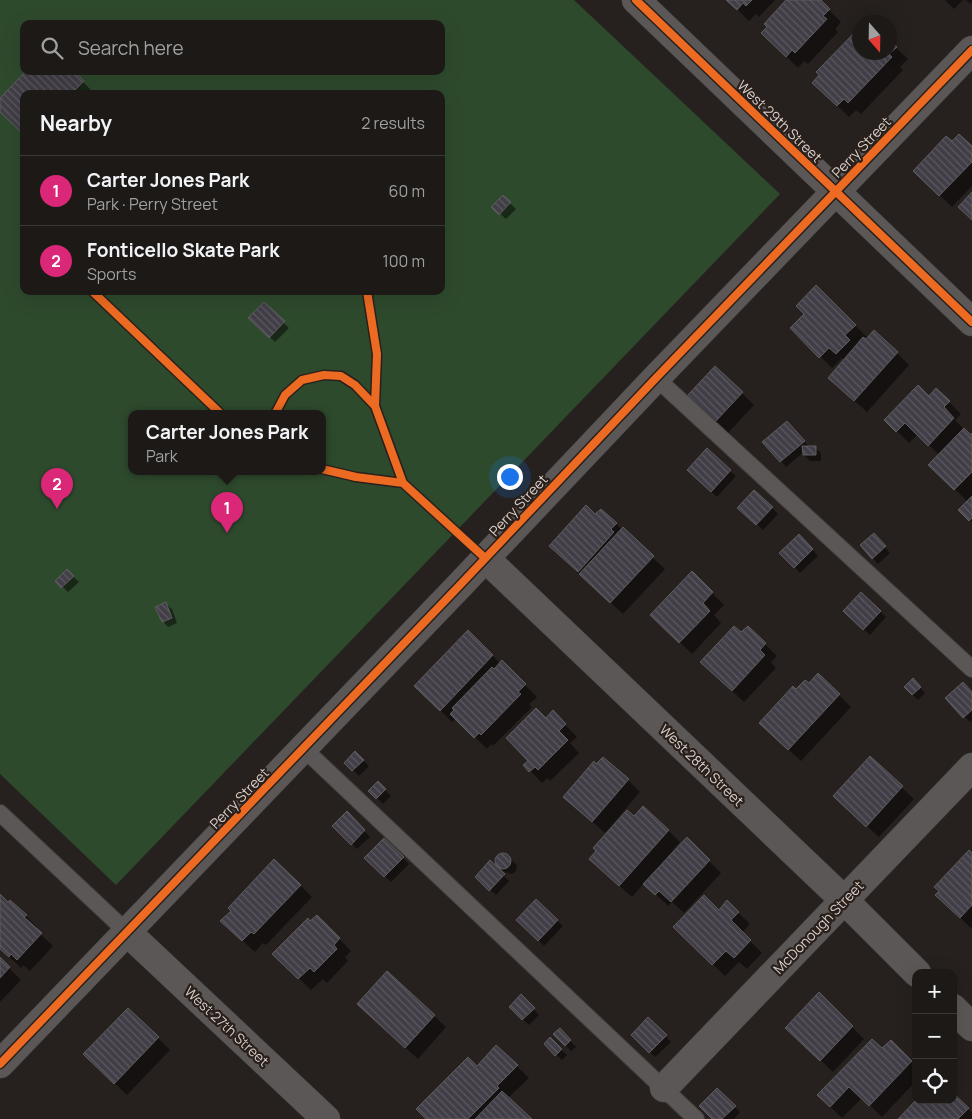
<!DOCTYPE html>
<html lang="en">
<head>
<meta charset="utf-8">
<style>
	:root { --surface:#1c1916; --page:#292623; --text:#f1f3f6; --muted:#a0a0a1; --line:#3a3835; --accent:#db2777 }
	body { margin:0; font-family:Manrope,sans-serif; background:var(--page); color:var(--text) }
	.controls { position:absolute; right:15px; bottom:15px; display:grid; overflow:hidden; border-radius:10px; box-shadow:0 5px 20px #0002 }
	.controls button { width:45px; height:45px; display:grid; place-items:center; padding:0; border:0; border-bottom:1px solid var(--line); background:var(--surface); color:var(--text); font:25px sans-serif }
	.compass { position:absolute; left:852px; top:15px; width:45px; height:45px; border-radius:50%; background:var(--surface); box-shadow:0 5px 20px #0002; rotate:160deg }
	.you { position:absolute; left:509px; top:476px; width:18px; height:18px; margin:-12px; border:4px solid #fff; border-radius:50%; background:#1a73e8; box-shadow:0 0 0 8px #1a73e833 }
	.badge { display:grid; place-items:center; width:32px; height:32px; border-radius:50%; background:var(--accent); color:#fff; font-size:16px; font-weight:700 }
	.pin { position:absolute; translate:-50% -41px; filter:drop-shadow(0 1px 2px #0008) }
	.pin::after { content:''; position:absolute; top:26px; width:18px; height:15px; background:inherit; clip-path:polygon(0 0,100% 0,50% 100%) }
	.popup { position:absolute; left:128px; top:410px; width:198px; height:65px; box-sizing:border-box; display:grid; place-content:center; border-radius:10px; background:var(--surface); filter:drop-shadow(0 1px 4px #0005); font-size:16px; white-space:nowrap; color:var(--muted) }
	.popup b { font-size:19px; color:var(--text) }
	.popup::after { content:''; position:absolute; left:50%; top:100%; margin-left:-10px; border:10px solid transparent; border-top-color:var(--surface) }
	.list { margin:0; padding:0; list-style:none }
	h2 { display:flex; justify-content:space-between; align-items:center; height:65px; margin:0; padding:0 20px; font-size:21px }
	h2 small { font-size:16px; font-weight:400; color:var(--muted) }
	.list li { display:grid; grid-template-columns:32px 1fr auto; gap:15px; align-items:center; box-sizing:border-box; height:70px; padding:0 20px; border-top:1px solid var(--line) }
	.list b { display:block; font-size:19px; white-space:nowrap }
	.list p { margin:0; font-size:16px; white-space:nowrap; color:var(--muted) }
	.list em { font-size:16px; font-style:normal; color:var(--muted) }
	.icon { flex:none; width:28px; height:28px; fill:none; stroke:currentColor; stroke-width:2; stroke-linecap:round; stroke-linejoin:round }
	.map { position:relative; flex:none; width:972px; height:1119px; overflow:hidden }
	.search { position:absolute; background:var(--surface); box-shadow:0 5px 20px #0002; left:20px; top:20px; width:425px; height:55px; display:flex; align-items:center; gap:12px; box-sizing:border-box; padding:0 18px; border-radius:10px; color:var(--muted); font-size:19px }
	.panel { position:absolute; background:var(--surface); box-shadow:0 5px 20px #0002; left:20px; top:90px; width:425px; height:205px; border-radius:10px }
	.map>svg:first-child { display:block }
	.green { fill:#2e4a2d; fill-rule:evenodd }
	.shadow { fill:#0007 }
	.building { fill:url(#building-back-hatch); stroke:#5e5c5d }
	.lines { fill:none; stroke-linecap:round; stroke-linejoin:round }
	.lane-casing { stroke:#413e3b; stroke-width:18 }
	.street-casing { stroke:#413e3b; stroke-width:29 }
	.lane { stroke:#5a5756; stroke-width:16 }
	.street { stroke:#5a5756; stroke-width:28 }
	.cycleway-casing { stroke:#2a201b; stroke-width:11 }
	.cycleway { stroke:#ed6a23; stroke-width:8 }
	.labels { text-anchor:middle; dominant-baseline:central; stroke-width:4.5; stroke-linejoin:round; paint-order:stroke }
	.street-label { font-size:14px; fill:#d7d0cc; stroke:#2a201b }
</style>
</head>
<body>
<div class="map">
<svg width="972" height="1119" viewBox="0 0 972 1119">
	<defs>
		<pattern id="building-back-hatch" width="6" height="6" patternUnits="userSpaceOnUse" patternTransform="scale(1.25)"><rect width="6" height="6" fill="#413e47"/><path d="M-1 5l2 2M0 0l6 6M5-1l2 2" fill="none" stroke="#5c5960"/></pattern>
	</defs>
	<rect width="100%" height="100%" fill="#26211e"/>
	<!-- green -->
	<path class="green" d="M0,0h574l206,194 -664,691 -116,-111zM24,24h417v47h-417zM24,94h417v197h-417zM132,414h190v58h-190z"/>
	<!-- shadow -->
	<path class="shadow" d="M728,0h47l-16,17 -3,-3 -7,7z
		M788,0h31l22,22 -6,7 3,3 -30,32 -4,-3 -6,7 -35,-35z
		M945,0h18l-9,9z
		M966,0h6v2l-2,2z
		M890,42l18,17 -8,8 3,3 -42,44 -5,-4 -7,7 -23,-22 34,-43h30z
		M72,71l23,23h-71l-24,17v-11z
		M952,143l20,5v38l-20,21 -37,-36z
		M503,197l13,12 -10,10 -13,-12z
		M816,287l52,51 29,15 12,12 -42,47 -26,-23 3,-29 -2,-2 -10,10 -40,-40 14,-14z
		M264,304l25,24 -14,14 -25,-24z
		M715,367l39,38 -26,28 -28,-25z
		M929,397l20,5 12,12 -6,6 16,17 1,-2v87l-12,-12 8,-8 -38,-37 9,-10 -21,-21 -9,9 -23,-23z
		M793,428l17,20h5l6,5v8h-11l-6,-6v-3l-18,15 -5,-6z
		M689,470l41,1 6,5 -19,21z
		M754,491l24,23 -15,16 -19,-17z
		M596,516l20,8 49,45 -42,45 -61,-56z
		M799,535l19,21 -18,17 -19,-20z
		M879,540l11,13 -12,11 -5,-6z
		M67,571l12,11 -11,10 -11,-11z
		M692,573l32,32 -10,10 7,8 -29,31 -40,-39z
		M861,593l25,24 -16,18 -25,-24z
		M166,604l6,5 5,14 -9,4 -5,-6z
		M748,628l29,28 -6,6 5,6 -32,34 -30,-28 27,-40z
		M468,632l33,32 1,-2 35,35 -8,7 3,3 -39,39 -2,-2 -4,5 -31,-31 -4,4 -36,-36z
		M913,680l12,13 -7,7 -13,-13z
		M809,685l30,10 12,12 -50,54 -29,-26 24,-44z
		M972,694v26l-2,2 -23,-24z
		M553,712l24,25 -7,6 9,10 -29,28 -2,-3 -6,5 -17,-18 5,-4 16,-42z
		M355,753l14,13 -10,10 -13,-13z
		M870,758l44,41 -35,38 -32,-29z
		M628,780l12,12 -35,41 -40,-36z
		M378,783l13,13 -8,8 -13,-13z
		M347,813l23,24 -13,12 -23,-23z
		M634,817l34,13 12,12 -13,15 1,2 19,-20 34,34 -37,40 -12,-11 -4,4 -24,-23 -12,14 -29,-26z
		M384,839l25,25 -18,18 -25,-24z
		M504,854l13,11 -1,6 -4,3 -8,-2 -6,-6 -2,-5 2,-5z
		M972,855v74l-23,-22z
		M490,862l19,19 -13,14 -19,-18z
		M300,885l12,12 -46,48 -3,-2 -8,9 -21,-19z
		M0,896l9,8 1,-3 16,15 12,12 -2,2 17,16 -23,25 -7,-6 -2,3 -21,-20z
		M536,900l27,26 -19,20 -26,-26z
		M727,902l23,22 -8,9 20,20 -15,16 -8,-7 -14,14 -50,-49 44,-16z
		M317,916l34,35 -6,6 3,4 -21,22 -4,-4 -12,11 -37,-36z
		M0,959l21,21 -21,22z
		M819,994l45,45 -31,33 -34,-32z
		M521,996l18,19 -10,10 -19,-18z
		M370,1016h64l12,11 -28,32z
		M648,1019l23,23 -16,15 -23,-22z
		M560,1030l16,17 -5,4 -16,-17z
		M158,1038l12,12 -43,45 -30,-29z
		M550,1039l17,16 -5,5 -17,-16z
		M891,1041l25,25v15l-34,36 -20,-19 -20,20 -24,-23 64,-45z
		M496,1046l33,32 -21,20 22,21h-102z
		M717,1090l23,22 -6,7h-20z
		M953,1095l19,18v6h-71l52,-19z"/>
	<!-- building -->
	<path class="building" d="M726,0h26l-6,6 -3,-3 -6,7z
		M786,0h35l9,9 -7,7 4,3 -32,34 -3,-3 -6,7 -25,-24 6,-6 -3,-3z
		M860,27v25h30v-12l7,7 -8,7 3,3 -44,46 -4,-4 -7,7 -25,-23 7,-8 -3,-3z
		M26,71h48l10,10 -13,13h-47v41l-24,-23v-14z
		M959,134l13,12v16l-33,34 -26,-25 33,-35 6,5z
		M972,192v28l-14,-13z
		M503,195l8,7 -12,13 -8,-8z
		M816,285l40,40 -11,10 5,5 -14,14 -7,-6 -10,10 -29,-30 14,-14 -8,-8z
		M264,302l21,19 -16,17 -21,-20z
		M874,330l24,22 -44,49 -26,-23 35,-41 3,2z
		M715,366l28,26 -28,30 -28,-26z
		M918,385l11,11 7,-8 14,13 -6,6 10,11 -26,28 -23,-23 -9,9 -12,-12z
		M787,421l18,20 -25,21 -18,-20z
		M964,428l7,7 1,-2v39l-18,18 -26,-25z
		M802,446h14v9h-13z
		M707,448l24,22 -20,22 -24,-22z
		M754,490l19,17 -17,18 -19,-17z
		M972,496v22l-3,3 -11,-11z
		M586,505l9,9 6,-5 16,14 -6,6 3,3 -36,40 -29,-26z
		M623,527l31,29 -44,47 -31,-29z
		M874,533l12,13 -14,13 -12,-14z
		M799,534l14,15 -19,19 -15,-15z
		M67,569l7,7 -13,12 -6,-7z
		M692,571l21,21 -10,11 7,8 -31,32 -29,-28z
		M861,592l20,19 -18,19 -20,-19z
		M166,602l6,16 -10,4 -7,-15z
		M734,626l7,6 7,-6 18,17 -6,7 5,5 -33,36 -32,-29z
		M468,630l25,25 -53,56 -26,-25z
		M502,660l24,24 -8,8 3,2 -40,41 -2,-2 -5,5 -24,-24 4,-4 -2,-2 40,-41 2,2z
		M818,673l22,21 -52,56 -29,-27 34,-37 3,3 9,-9 4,3z
		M913,678l8,9 -9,8 -8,-8z
		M963,682l9,10v18l-9,8 -18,-20z
		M536,708l10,10 7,-8 13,14 -7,7 9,9 -30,30 -3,-3 -6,5 -6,-7 5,-4 -22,-23z
		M355,751l9,9 -12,11 -8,-8z
		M870,756l33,30 -37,41 -33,-31z
		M603,757l26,22 -37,43 -29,-25 31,-36 2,3z
		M378,781l8,8 -10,10 -8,-8z
		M643,806l26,24 -50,56 -30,-27 7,-8 -3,-3 34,-38 7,6z
		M347,811l18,19 -14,15 -19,-19z
		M687,837l23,23 -39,42 -12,-11 -4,4 -12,-11z
		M384,838l20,19 -20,20 -20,-19z
		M969,850l3,3v52l-12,13 -25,-23 4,-4 -5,-4z
		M495 861a8 8 0 1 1 16 0a8 8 0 1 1-16 0Z
		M274,859l27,26 -47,49 -3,-2 -9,9 -22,-20 11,-10 -3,-3z
		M490,860l15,14 -16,17 -14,-14z
		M0,894l8,8 2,-2 17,15 -3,2 18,16 -25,27 -6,-6 -2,3 -9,-8z
		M704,895l15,15 8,-10 12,12 -8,8 20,20 -17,18 -8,-7 -14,14 -39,-38z
		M536,899l22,21 -20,21 -22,-21z
		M317,915l23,23 -6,7 3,4 -23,23 -4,-4 -12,11 -26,-25 36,-36 2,3z
		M0,957l10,10 -10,11z
		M387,971l48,44 -30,33 -48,-44z
		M819,992l34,34 -33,35 -35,-33z
		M521,994l14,14 -13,12 -13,-13z
		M128,1008l31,29 -45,47 -31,-30z
		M648,1017l19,18 -18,18 -18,-18z
		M560,1028l11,12 -6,6 -12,-12z
		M550,1037l12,12 -7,7 -11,-12z
		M872,1039l10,9 9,-8 21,21 -43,45 -20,-19 -19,20 -13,-12z
		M496,1045l22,20 -21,21 2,2 -31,31h-42l-10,-10 52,-52 9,9z
		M717,1088l19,18 -14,13h-10l-13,-13z
		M502,1091l30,28h-57z
		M953,1093l16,15 -11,11h-60l18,-19h37z"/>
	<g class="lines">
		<defs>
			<path id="lane" d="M656,378l316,291
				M304,749l392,370
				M0,813l127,119"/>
			<path id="street" d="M636,0l336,322
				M485,558l359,342 73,73
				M127,932l199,187
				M953,1008l19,19
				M0,1064l460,-479 196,-207 316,-328
				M664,1088l308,-321"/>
		</defs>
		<!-- lane casing -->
		<use href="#lane" class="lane-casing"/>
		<!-- street casing -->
		<use href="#street" class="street-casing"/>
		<!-- lane -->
		<use href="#lane" class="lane"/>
		<!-- street -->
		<use href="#street" class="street"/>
		<defs>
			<path id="cycleway" d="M636,0l336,322
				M92,291l129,123
				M367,291l10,63 -2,52 28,77 82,75
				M275,414l10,-19 17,-15 22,-5 17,1 14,9 20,21
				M322,469l34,8 47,6
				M0,1064l460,-479 196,-207 316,-328"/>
		</defs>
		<!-- cycleway casing -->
		<use href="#cycleway" class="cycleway-casing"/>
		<!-- cycleway -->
		<use href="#cycleway" class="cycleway"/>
	</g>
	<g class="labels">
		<!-- street labels -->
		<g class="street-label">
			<text transform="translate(780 121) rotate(44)">West 29th Street</text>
			<text transform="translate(861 147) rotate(-46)">Perry Street</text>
			<text transform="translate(518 505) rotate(-47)">Perry Street</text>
			<text transform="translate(702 765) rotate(44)">West 28th Street</text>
			<text transform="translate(239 798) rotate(-46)">Perry Street</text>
			<text transform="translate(818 927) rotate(-46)">McDonough Street</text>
			<text transform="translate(227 1026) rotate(43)">West 27th Street</text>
		</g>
	</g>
</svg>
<div class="controls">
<button>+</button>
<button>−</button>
<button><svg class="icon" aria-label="locate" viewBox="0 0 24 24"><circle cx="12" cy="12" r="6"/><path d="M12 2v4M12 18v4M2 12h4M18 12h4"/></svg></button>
</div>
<svg class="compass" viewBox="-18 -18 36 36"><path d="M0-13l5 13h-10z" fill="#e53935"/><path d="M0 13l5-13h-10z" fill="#a0a0a1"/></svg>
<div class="you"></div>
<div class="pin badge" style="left:227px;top:533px">1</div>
<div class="popup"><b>Carter Jones Park</b>Park</div>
<div class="pin badge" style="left:57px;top:509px">2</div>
<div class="search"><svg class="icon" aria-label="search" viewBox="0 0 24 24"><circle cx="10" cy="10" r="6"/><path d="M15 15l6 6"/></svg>Search here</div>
<section class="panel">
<h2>Nearby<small>2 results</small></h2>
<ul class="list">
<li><span class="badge">1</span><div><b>Carter Jones Park</b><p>Park · Perry Street</p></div><em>60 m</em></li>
<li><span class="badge">2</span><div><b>Fonticello Skate Park</b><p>Sports</p></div><em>100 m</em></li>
</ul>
</section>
</div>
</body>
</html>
